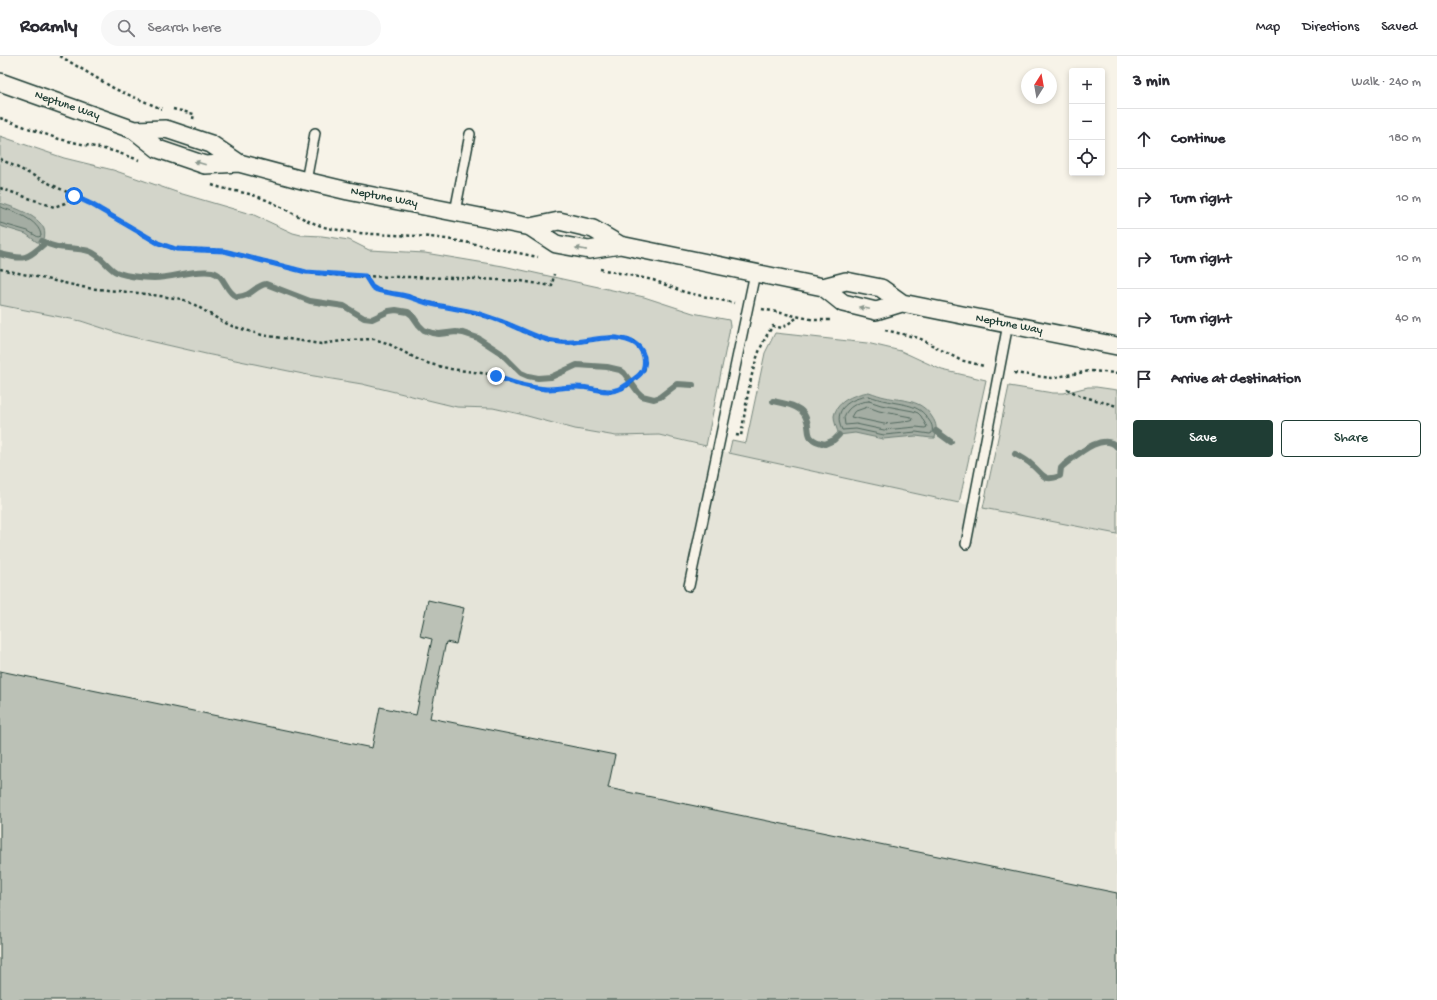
<!DOCTYPE html>
<html lang="en">
<head>
<meta charset="utf-8">
<style>
	:root { --surface:#fff; --page:#f7f7f7; --text:#2b2b33; --muted:#7c7c81; --line:#e1e1e2; --accent:#1f3d34 }
	body { margin:0; font-family:"Gochi Hand",sans-serif; background:var(--page); color:var(--text) }
	.controls { position:absolute; right:12px; top:12px; display:grid; overflow:hidden; border-radius:4px; box-shadow:0 2px 6px #0003 }
	.controls button { width:36px; height:36px; display:grid; place-items:center; padding:0; border:0; border-bottom:1px solid var(--line); background:var(--surface); color:var(--text); font:20px sans-serif }
	.compass { position:absolute; left:1021px; top:12px; width:36px; height:36px; border-radius:50%; background:var(--surface); box-shadow:0 2px 6px #0003; rotate:11deg }
	.stop { position:absolute; width:12px; height:12px; margin:-9px; border:3px solid #1a73e8; border-radius:50%; background:#fff }
	.stop.end { background:#1a73e8; border-color:#fff; box-shadow:0 1px 4px #0008 }
	.list { margin:0; padding:0; list-style:none }
	h2 { display:flex; justify-content:space-between; align-items:center; height:52px; margin:0; padding:0 16px; font-size:17px }
	h2 small { font-size:13px; font-weight:400; color:var(--muted) }
	.list li { display:grid; grid-template-columns:26px 1fr auto; gap:12px; align-items:center; box-sizing:border-box; height:60px; padding:0 16px; border-top:1px solid var(--line) }
	.list b { display:block; font-size:15px; white-space:nowrap }
	.list em { font-size:13px; font-style:normal; color:var(--muted) }
	.actions { display:flex; gap:8px; padding:12px 16px }
	.actions a { flex:1; padding:9px 0; border:1px solid var(--accent); border-radius:4px; text-align:center; font-size:14px; color:var(--accent) }
	.actions .main { background:var(--accent); color:#fff }
	.icon { flex:none; width:22px; height:22px; fill:none; stroke:currentColor; stroke-width:2; stroke-linecap:round; stroke-linejoin:round }
	.map { position:relative; flex:none; width:1117px; height:944px; overflow:hidden }
	header { display:flex; align-items:center; gap:24px; box-sizing:border-box; height:56px; padding:0 20px; background:var(--surface); border-bottom:1px solid var(--line) }
	header strong { font-size:19px }
	nav { display:flex; gap:22px; margin-inline-start:auto; font-size:14px }
	.search { width:280px; height:36px; background:var(--page); display:flex; align-items:center; gap:10px; box-sizing:border-box; padding:0 14px; border-radius:22px; color:var(--muted); font-size:15px }
	main { display:flex }
	aside { flex:1; background:var(--surface) }
	.map>svg:first-child { display:block }
	.built { fill:#e5e4d9 }
	.green { fill:#d3d5ca; stroke:#79897f }
	.water { fill:#a4ada3; stroke:#6f8077 }
	.lines { fill:none; stroke-linecap:round; stroke-linejoin:round }
	.shore { stroke:#546a60; stroke-width:1 }
	.stream { stroke:#6f8077; stroke-width:6 }
	.building { fill:#bbc1b6; stroke:#1f3d34 }
	.lane-casing { stroke:#1f3d34; stroke-width:12 }
	.street-casing { stroke:#1f3d34; stroke-width:20 }
	.path { stroke:#1f3d34; stroke-width:2.5; stroke-dasharray:3 3; stroke-linecap:butt }
	.lane { stroke:#f7f3e8; stroke-width:9 }
	.street { stroke:#f7f3e8; stroke-width:17 }
	.oneway { fill:#8b988e }
	.route { stroke:#1a73e8; stroke-width:5 }
	.labels { text-anchor:middle; dominant-baseline:central; stroke-width:3.5; stroke-linejoin:round; paint-order:stroke }
	.street-label { font-size:12px; fill:#1f3d34; stroke:#f7f3e8 }
</style>
</head>
<body>
<header>
<strong>Roamly</strong>
<div class="search"><svg class="icon" aria-label="search" viewBox="0 0 24 24"><circle cx="10" cy="10" r="6"/><path d="M15 15l6 6"/></svg>Search here</div>
<nav><a>Map</a><a>Directions</a><a>Saved</a></nav>
</header>
<main>
<div class="map">
<svg width="1117" height="944" viewBox="0 0 1117 944">
	<rect width="100%" height="100%" fill="#f7f3e8"/>
	<filter id="ink" filterUnits="userSpaceOnUse"><feTurbulence type="fractalNoise" baseFrequency=".025" numOctaves="2"/><feDisplacementMap in="SourceGraphic" scale="8" xChannelSelector="R" yChannelSelector="G"/><feConvolveMatrix kernelMatrix="1 2 1 2 8 2 1 2 1" color-interpolation-filters="sRGB"/></filter>
	<g filter="url(#ink)">
		<!-- built -->
		<path class="built" d="M0,249l81,16 43,14 82,19 102,21 54,9 48,12 63,12h20l27,6 55,15 41,7 43,-1 70,18 230,50 158,31v466h-1117z"/>
		<!-- green -->
		<path class="green" d="M0,80l64,22 49,12 66,23 75,22 39,18 8,2 21,1 27,4 20,10 56,3 78,13 141,31 49,16 36,7 1,6 -1,7 -23,113 -47,-11 -43,1 -41,-7 -55,-15 -27,-6 -36,-1 -95,-23 -54,-9 -102,-21 -82,-19 -43,-14 -81,-16z
			M775,277l92,10 34,8 41,19 44,10 -27,123 -230,-50 3,-13 14,3 19,-90z
			M1009,330l44,7h11l24,-6h8l21,3v144l-134,-26z"/>
		<!-- water -->
		<path class="water" d="M0,147c13,4 38,12 44,26 1,3 1,7 0,10l-3,3h-4l-11,-8 -26,-8z
			M869,336c6,2 11,4 16,5 19,4 36,2 47,20 5,7 5,13 3,21h-4l-15,-2 -33,3 -28,-6 -16,2c-2,-6 -5,-13 -5,-19 3,-16 22,-22 35,-24z"/>
		<g class="lines">
			<!-- shore -->
			<path class="shore" d="M0,151c13,4 40,13 41,29l-3,1 -10,-6 -28,-8
				M869,340c6,2 12,4 18,5 16,4 32,3 41,18 4,5 5,8 4,14l-2,1 -14,-2 -32,3 -28,-6 -14,1c-10,-21 8,-32 27,-34z
				M869,345l12,4 32,6 5,2 3,3 6,11 -2,1 -9,-1 -32,3 -28,-6 -11,1 -1,-8c4,-11 14,-15 25,-16z
				M868,351l11,4 32,6 2,3 -2,1 -27,3 -33,-7 3,-5z"/>
			<!-- stream -->
			<path class="stream" d="M42,185c16,10 30,5 47,10 11,4 15,12 24,19 7,6 31,8 41,8 20,0 39,-9 58,-6 14,3 12,19 25,25 16,-1 17,-11 29,-13l44,17 34,5 20,12 8,1 17,-8 7,-1 12,2 4,3 7,10 5,5 8,3 7,1 17,-2 7,1 15,5 23,15 20,20 7,3 10,2 13,-1 26,-12 30,2 13,3 4,3 14,19 4,4 12,3 6,-2 17,-13 16,1
				M0,198c24,6 27,6 45,-11
				M773,345c9,2 25,4 31,13 10,16 -4,24 21,30l9,-4 5,-5
				M936,375l15,11
				M1015,398c6,3 12,6 17,11 12,10 11,17 28,11l1,-8 3,-3c12,-9 39,-34 53,-18"/>
		</g>
		<!-- building -->
		<path class="building" d="M428,544l36,8 -8,36 -10,-2 -16,76 185,37 -7,33 509,105v107h-1117v-329l372,77 8,-41 36,8 16,-76 -12,-3z"/>
		<g class="lines">
			<defs>
				<path id="lane" d="M306,125l9,-48
					M455,156l15,-78
					M966,488l42,-220
					M689,530l66,-313"/>
				<path id="street" d="M0,26l134,48 24,19 47,16 34,-2 67,18 42,10 182,36 29,-6 34,8 27,16 203,42 23,-6 35,7 21,15 215,43
					M134,74l31,-1 4,1 42,14 28,19
					M530,171l26,17 33,6 31,-5
					M823,231l20,16 33,8 26,-8"/>
			</defs>
			<!-- lane casing -->
			<use href="#lane" class="lane-casing"/>
			<!-- street casing -->
			<use href="#street" class="street-casing"/>
			<!-- path -->
			<path class="path" d="M60,0l55,33 47,20
				M173,53l21,5 -1,5
				M0,62l59,21 54,12 26,9
				M0,103l91,45 67,39 18,6 49,2 81,21 17,2 29,2 104,2 65,3 31,5 2,-12
				M212,129c17,6 36,7 52,14 22,9 41,23 64,29 36,8 67,6 102,9 37,4 72,13 108,20
				M0,132l54,19 11,-4 9,-7
				M0,213l87,19 51,5 44,6 13,6 28,17 9,4 30,9 59,9 28,-4 25,-1 13,4 30,16 13,5 21,5 38,5 27,10 14,3 16,2 31,-2 36,4 13,-4 18,-17 1,-8 -1,-7 -6,-9 -7,-5 -18,-4 -42,6 -21,-2 -16,-5 -30,-14 -29,-9 -50,-11 -14,-5 -34,-7 -5,-3 -7,-11
				M600,213l53,11 31,12 50,11
				M762,253l53,11h17
				M885,274l34,8 41,22 24,6
				M1014,317l37,5 39,-7 27,2
				M1067,333l14,7 36,10
				M736,379l5,1c6,-35 10,-81 32,-110l9,2 16,-11"/>
			<!-- lane -->
			<use href="#lane" class="lane"/>
			<!-- street -->
			<use href="#street" class="street"/>
		</g>
		<!-- one-way arrows -->
		<defs><path id="oneway-solid" d="M-6-.8H1V-3.2L6.5 0L1 3.2V.8H-6Z"/></defs>
		<g class="oneway">
			<use href="#oneway-solid" transform="translate(200 107) rotate(-164)"/>
			<use href="#oneway-solid" transform="translate(581 193) rotate(-169)"/>
			<use href="#oneway-solid" transform="translate(864 252) rotate(-168)"/>
		</g>
	</g>
	<g class="lines" filter="url(#ink)">
		<!-- route -->
		<path class="route" d="M74,140l17,8 67,39 18,6 48,2 82,21 59,4 7,11 5,3c9,3 20,4 29,6 7,2 14,5 21,7 16,4 34,6 50,10 9,3 18,6 26,9 19,7 36,18 57,20 24,3 48,-11 72,0 9,4 14,14 12,24 -1,7 -6,10 -11,14 -23,20 -31,7 -57,7 -10,0 -20,2 -30,2 -17,-1 -34,-6 -50,-13"/>
	</g>
	<g class="labels">
		<!-- street labels -->
		<g class="street-label">
			<text transform="translate(67 50) rotate(19)">Neptune Way</text>
			<text transform="translate(384 142) rotate(11)">Neptune Way</text>
			<text transform="translate(1009 269) rotate(11)">Neptune Way</text>
		</g>
	</g>
</svg>
<div class="controls">
<button>+</button>
<button>−</button>
<button><svg class="icon" aria-label="locate" viewBox="0 0 24 24"><circle cx="12" cy="12" r="6"/><path d="M12 2v4M12 18v4M2 12h4M18 12h4"/></svg></button>
</div>
<svg class="compass" viewBox="-18 -18 36 36"><path d="M0-13l5 13h-10z" fill="#e53935"/><path d="M0 13l5-13h-10z" fill="#7c7c81"/></svg>
<div class="stop" style="left:74px;top:140px"></div>
<div class="stop end" style="left:496px;top:320px"></div>
</div>
<aside>
<h2>3 min<small>Walk · 240 m</small></h2>
<ul class="list">
<li><svg class="icon" aria-label="ahead" viewBox="0 0 24 24"><path d="M12 20V5M6 11l6-6 6 6"/></svg><div><b>Continue</b></div><em>180 m</em></li>
<li><svg class="icon" aria-label="right" viewBox="0 0 24 24"><path d="M7 20v-9h11M14 6l5 5-5 5"/></svg><div><b>Turn right</b></div><em>10 m</em></li>
<li><svg class="icon" aria-label="right" viewBox="0 0 24 24"><path d="M7 20v-9h11M14 6l5 5-5 5"/></svg><div><b>Turn right</b></div><em>10 m</em></li>
<li><svg class="icon" aria-label="right" viewBox="0 0 24 24"><path d="M7 20v-9h11M14 6l5 5-5 5"/></svg><div><b>Turn right</b></div><em>40 m</em></li>
<li><svg class="icon" aria-label="arrive" viewBox="0 0 24 24"><path d="M6 21V4h12l-3 4 3 4H6"/></svg><div><b>Arrive at destination</b></div></li>
</ul>
<div class="actions"><a class="main">Save</a><a>Share</a></div>
</aside>
</main>
</body>
</html>
